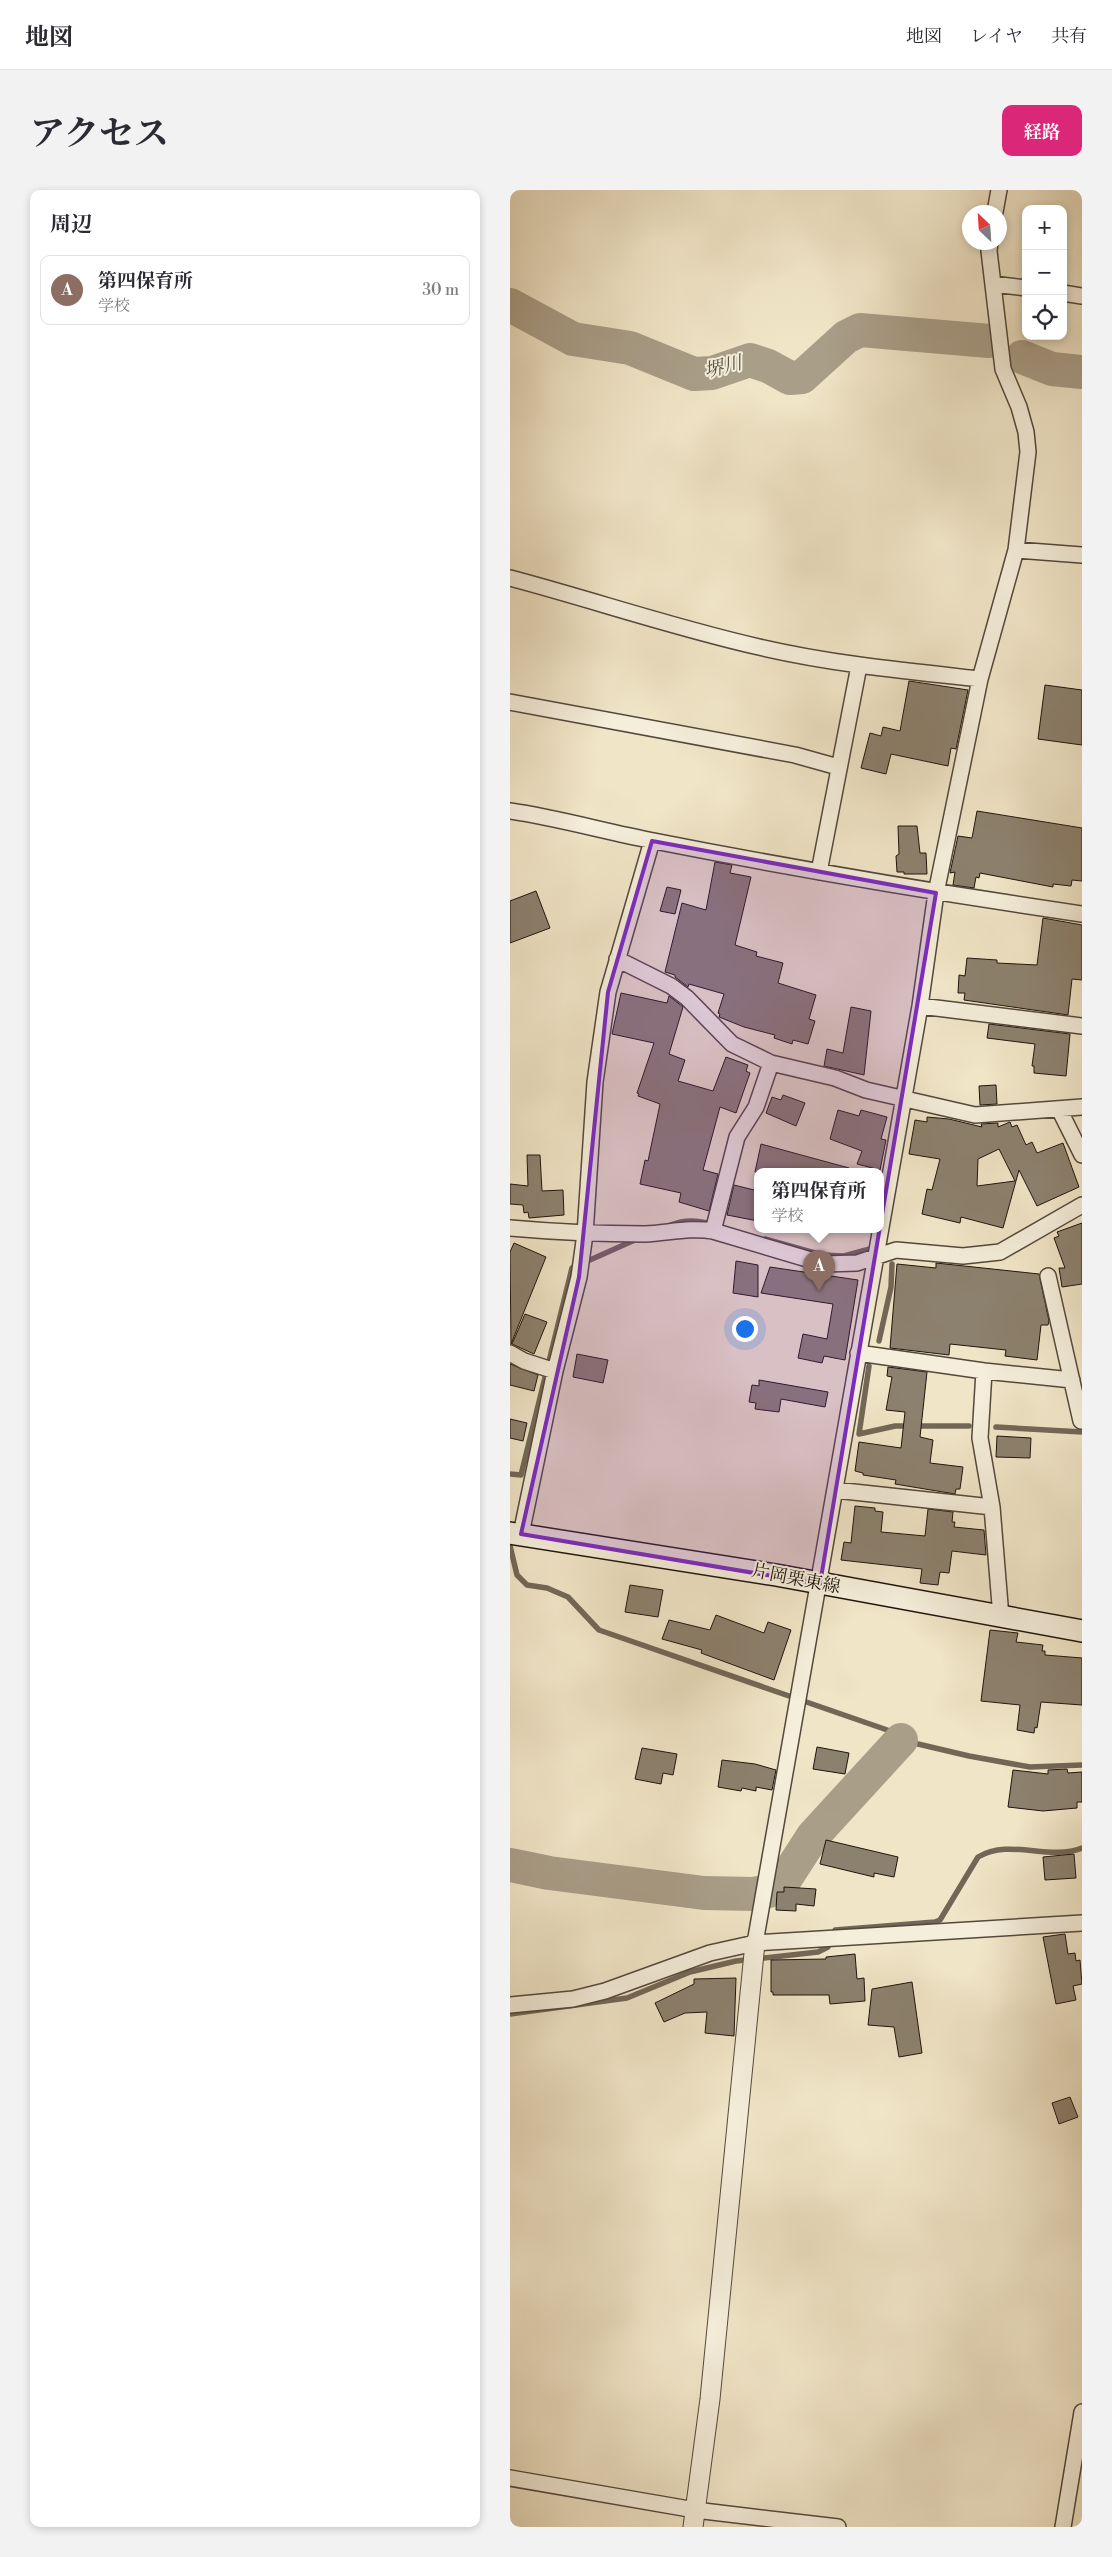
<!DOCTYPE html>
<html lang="ja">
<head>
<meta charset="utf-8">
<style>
	:root { --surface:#fff; --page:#f2f2f3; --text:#2b2b33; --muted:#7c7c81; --line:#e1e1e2; --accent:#db2777 }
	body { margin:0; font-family:"Libre Bodoni","Noto Serif JP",serif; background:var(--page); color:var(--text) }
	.controls { position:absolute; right:15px; top:15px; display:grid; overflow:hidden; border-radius:10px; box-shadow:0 2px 8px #0003 }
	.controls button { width:45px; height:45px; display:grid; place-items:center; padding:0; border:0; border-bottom:1px solid var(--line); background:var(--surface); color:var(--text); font:25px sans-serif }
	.compass { position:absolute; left:452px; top:15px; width:45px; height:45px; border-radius:50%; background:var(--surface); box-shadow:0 2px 8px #0003; rotate:335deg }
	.you { position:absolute; left:234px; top:1138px; width:18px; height:18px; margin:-12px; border:4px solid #fff; border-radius:50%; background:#1a73e8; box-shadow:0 0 0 8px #1a73e833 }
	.badge { display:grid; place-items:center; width:32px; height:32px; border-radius:50%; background:var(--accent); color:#fff; font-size:16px; font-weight:700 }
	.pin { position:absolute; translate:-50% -41px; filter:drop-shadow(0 1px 2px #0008) }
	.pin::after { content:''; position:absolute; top:26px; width:18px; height:15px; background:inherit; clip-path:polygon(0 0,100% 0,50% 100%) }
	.popup { position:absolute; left:244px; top:978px; width:130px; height:65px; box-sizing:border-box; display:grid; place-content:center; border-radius:10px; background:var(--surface); filter:drop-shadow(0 1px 4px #0005); font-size:16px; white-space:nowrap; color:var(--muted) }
	.popup b { font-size:19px; color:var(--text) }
	.popup::after { content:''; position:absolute; left:50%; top:100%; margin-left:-10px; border:10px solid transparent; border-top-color:var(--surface) }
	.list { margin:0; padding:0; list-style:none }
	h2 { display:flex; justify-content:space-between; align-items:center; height:65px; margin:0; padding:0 20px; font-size:21px }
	h2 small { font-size:16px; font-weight:400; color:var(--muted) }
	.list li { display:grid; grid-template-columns:32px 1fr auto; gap:15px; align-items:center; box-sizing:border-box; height:70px; margin:0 10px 10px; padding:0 10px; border:1px solid var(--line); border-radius:10px }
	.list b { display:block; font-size:19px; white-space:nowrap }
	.list p { margin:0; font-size:16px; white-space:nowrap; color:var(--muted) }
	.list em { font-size:16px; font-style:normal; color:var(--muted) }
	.icon { flex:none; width:28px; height:28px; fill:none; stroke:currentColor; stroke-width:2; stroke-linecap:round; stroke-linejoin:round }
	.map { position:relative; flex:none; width:572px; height:2337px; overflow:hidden; border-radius:10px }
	header { display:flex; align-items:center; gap:30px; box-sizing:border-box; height:70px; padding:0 25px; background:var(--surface); border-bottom:1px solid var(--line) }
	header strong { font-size:24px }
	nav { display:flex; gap:28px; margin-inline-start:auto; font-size:18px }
	.intro { display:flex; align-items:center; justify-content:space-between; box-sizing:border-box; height:120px; padding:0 30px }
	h1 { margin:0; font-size:35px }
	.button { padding:12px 22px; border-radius:10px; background:var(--accent); color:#fff; font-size:18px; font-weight:700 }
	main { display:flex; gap:30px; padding:0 30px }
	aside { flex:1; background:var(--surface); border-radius:10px; box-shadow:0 2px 8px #0003 }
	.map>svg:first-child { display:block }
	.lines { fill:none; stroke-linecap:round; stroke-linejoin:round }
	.stream { stroke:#726757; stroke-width:5.5 }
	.river { stroke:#a99e88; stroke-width:34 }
	.building { fill:#8c816e; stroke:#1f140d; fill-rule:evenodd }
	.minor-casing { stroke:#53483c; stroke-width:18 }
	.tertiary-casing { stroke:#53483c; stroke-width:21 }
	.secondary-casing { stroke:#1f140d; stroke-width:24 }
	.minor { stroke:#f5eedb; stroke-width:15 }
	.tertiary { stroke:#f5eedb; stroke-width:19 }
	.secondary { stroke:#f5eedb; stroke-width:21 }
	.marked { fill:#7b2cbf; fill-opacity:0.2; stroke:#7b2cbf; stroke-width:4; stroke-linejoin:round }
	.labels { text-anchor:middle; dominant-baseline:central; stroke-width:4; stroke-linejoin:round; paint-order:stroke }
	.street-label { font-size:18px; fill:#1f140d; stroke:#f5eedb }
	.water-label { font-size:19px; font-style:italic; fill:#5d5244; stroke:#f5eedb }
</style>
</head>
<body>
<header>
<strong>地図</strong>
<nav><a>地図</a><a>レイヤ</a><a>共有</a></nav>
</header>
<div class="intro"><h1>アクセス</h1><a class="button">経路</a></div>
<main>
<aside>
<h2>周辺<small></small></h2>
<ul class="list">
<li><span class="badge" style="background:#8d6e63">A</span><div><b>第四保育所</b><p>学校</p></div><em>30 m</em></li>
</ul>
</aside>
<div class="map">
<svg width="572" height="2337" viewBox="0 0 572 2337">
	<rect width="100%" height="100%" fill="#f0e5c7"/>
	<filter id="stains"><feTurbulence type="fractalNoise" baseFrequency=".004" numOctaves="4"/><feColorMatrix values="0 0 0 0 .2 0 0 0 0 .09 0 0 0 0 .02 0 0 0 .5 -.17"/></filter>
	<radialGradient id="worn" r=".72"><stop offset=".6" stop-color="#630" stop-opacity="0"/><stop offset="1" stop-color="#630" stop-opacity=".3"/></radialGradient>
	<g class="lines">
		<!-- stream -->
		<path class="stream" d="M158,1036c17,-7 29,-6 47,-1
			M255,1049l57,16 22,1 33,-9
			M369,1151l12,-54 1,-23
			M359,1176l-10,68 36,-8h74
			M486,1237l86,5
			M0,1284l11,1 51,-207 65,-29
			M0,1356l7,29 10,10 20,3 21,9 31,33 294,102 8,8 68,16 61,11 52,-2
			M0,1824l117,-16 63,-26 46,-11 82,-9 10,-5 7,-17 100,-8 5,-2 38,-63c32,-19 70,4 104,-9"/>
		<!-- river -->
		<path class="river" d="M0,115l63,34 57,9 64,26 18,-1 38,-13 18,6 22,12 12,-1 44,-40 14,-7 129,11
			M512,167l30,12 30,3
			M0,1675l39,8 155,20 49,1 16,-3 13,-7 31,-48 88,-96"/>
	</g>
	<!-- building -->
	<path class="building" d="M399,491l59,9 -12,59 -5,-1 -3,18 -57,-12 -5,20 -25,-6 9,-35 11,3 2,-9 17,4z
		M535,495l37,5v55l-44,-6z
		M467,621l105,17v53l-10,-1 -1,6 -18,-2v3l-73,-14 -1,5 -3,-1 -2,11 -21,-3 2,-13 -5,1 8,-37 14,2z
		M388,636h19l3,27h6l1,21h-23v-2h-7l-1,-16 3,-2z
		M205,672l17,3 -2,8 21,4 -16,68 22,7 -1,4 27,7 -5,20 38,12 -7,24 6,2 -7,23 -15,-4 -1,4 -18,-6 1,-3 -31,-8 -25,-10 1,-3 -2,-1 6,-19 -35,-10 -1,3 -13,-10v-2l-10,-3 17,-69 24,7z
		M157,697l14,3 -6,24 -15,-3z
		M26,701l14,37 -40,15v-42z
		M533,728l39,7v55l-10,-1 -4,36 -104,-15 1,-7h-7l1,-18 6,1 2,-18 30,2v3l40,2z
		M111,803l46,10 2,-7 14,11 -14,47 16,6 -7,21 35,10 13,-34 22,8 -2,6 4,2 -14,40 -16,-6 -17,63 15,4 -9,37 -30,-9 2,-9 -41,-9 5,-24 3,1 12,-57 -22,-8 1,-2 -2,-1 17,-50 -42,-9z
		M341,817l20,4 -7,64 -40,-9 3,-17 16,4z
		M479,834l81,10 -4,42 -32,-3v-7h-2l3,-22 -48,-6z
		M486,895l1,19 -17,1 -1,-19z
		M273,905l22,8 -9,23 -30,-13 6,-16 9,3z
		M328,920l21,6 2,-6 26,7 -6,22 5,1 -6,30 -23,-6 5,-13 -32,-12z
		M417,927l22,2 33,8 -1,-3 17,-1v4l12,-5 2,5 5,-2 9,20 6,-3 5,11 26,-10 16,44 -42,19 -18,-36 -16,58 -42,-11 -1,6 -38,-9 5,-25 5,1 8,-31 -31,-5 6,-34 12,2zM489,959l16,32 -38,5 1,-27z
		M251,954l88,24 -1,4h-93z
		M17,965h13l2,36 21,-1 1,25 -35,3 -1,-6 -4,1 -1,-8 -13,-1v-20l18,2z
		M224,995l24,6v30l-31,-6z
		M572,1033v61l-20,3 -3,-19h6l-11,-30 5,-2 -2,-4z
		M4,1053l32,14 -35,87 -1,-92z
		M226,1071l22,4v32l-25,-4z
		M426,1073l103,11 10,47 -1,4h-7l-4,35 -32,-4 1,-6 -56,-6 -1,11 -59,-7 7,-84 39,4z
		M260,1077l88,13 -13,80 -21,-4 -2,7 -24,-5 5,-24 24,5 6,-35 -72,-11z
		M15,1124l22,8 -13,32 -22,-10z
		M67,1164l31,6 -5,23 -30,-6z
		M0,1174l28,11 -4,16 -24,-6z
		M378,1177l39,5 -7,65 13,3 -3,23 33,4 -3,22h-4l-1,5 -60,-10 1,-4 -33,-5v-2l-8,-2 4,-29 42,6 4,-36 -19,-2 6,-33 -5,-1z
		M249,1190l69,12 -3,15 -44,-8 -2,13 -24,-3 1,-6 -7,-1 3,-17 7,1z
		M0,1229l17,4 -4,18 -13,-3z
		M487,1246l34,2 -1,20 -34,-1z
		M345,1316l20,2v3l8,1 -2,20 44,4 3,-27 25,3 -1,10h3l-1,5 30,3 2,25 -34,-4 -3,22 -9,-1 -2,13 -18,-2 2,-14 -81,-9 3,-18 7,1z
		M120,1395l33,5 -5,27 -33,-5z
		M206,1425l48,18 4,-11 23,8 -17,50 -73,-27 1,-3 -40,-11 7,-19 41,10z
		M480,1440l28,3 -2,9 27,3 -1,6h3v4l37,3v47l-41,-3 -4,26 -2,-1 -1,6 -17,-3 3,-25 -39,-4z
		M307,1557l32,6 -4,21 -32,-5z
		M132,1558l35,6 -4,21 -10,-2 -2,11 -26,-5z
		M212,1570l33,4 21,6 -4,20 -16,-3v4l-14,-3 -1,3 -23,-4z
		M557,1579l1,4 14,-1v30h-5v6l-34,3 -35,-4 5,-37 35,4v-4z
		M316,1650l72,17 -4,20 -20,-4v4l-54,-13z
		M564,1664l2,24 -31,2 -2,-23z
		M274,1697l32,2 -2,17 -18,-2v7l-20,-1 1,-18h7z
		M555,1744l3,20 7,-1 1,8 4,-1 2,24 -9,2 3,14 -20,4 -13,-67z
		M345,1764l2,25 7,-1 1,23 -35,3 -1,-9h-56v-3h-2v-32l55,-1v-2z
		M226,1788l-2,58 -29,-3 2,-21 -22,1 -21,9 -9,-19 39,-19v-5z
		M402,1792l10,71 -23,4 -5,-30 -26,-2 4,-36z
		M560,1907l8,20 -19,7 -7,-21z"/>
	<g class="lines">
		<defs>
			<path id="minor" d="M485,22l4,-22
				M483,94l33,4
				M553,103l19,3
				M506,360l66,5
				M0,388c83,22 165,50 249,69 73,17 147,24 221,32
				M0,512l285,53 43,12
				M0,621c48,7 96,21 144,30 142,28 285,52 428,73
				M309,682l40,-206
				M107,769l54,27 16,12 45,46 39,19 64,15 31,12 109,25 107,-8
				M410,816l162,20
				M549,919l23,46
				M0,1038c45,4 89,6 135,6 23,-1 45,-7 68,-3l111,33 33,-1 39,-13 67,6 37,-4 82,-47
				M203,1041l24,-94 19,-30 15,-44
				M538,1086l33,145
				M0,1163l14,8 31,10
				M348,1163l126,18 88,9
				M325,1300l157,17 -12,-69 4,-67
				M482,1317l9,110
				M11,1344l34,-163 24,-94 6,-43 10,-152 13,-90 44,-151
				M245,1753l165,-937 16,-113 44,-214 36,-129 12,-98 -2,-20 -7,-25 -16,-38 -14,-118 1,-9
				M0,1815l63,-6 32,-8 105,-38 45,-10 327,-20
				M0,2288l185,32 143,17
				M553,2337l19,-115"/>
			<path id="tertiary" d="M183,2337l17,-128 45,-456"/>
			<path id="secondary" d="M0,1343l266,42 306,56"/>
		</defs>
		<!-- minor casing -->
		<use href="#minor" class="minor-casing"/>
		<!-- tertiary casing -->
		<use href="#tertiary" class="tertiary-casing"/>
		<!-- secondary casing -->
		<use href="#secondary" class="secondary-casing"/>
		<!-- minor -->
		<use href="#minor" class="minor"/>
		<!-- tertiary -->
		<use href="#tertiary" class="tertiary"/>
		<!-- secondary -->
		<use href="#secondary" class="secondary"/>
	</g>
	<!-- marked area -->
	<path class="marked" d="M142,651l284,52 -116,691 -299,-50 58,-257 29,-285z"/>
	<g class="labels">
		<!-- street labels -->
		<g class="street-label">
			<text transform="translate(286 1389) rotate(11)">片岡栗東線</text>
		</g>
		<!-- water labels -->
		<g class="water-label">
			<text transform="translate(213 177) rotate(-14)">堺川</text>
		</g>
	</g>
	<rect width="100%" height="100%" filter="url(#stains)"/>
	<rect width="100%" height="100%" fill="url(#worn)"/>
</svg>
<div class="controls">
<button>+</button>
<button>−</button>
<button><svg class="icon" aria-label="locate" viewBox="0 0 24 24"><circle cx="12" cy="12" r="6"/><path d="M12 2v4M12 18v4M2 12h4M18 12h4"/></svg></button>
</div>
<svg class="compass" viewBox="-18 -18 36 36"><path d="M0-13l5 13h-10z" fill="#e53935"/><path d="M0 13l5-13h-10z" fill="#7c7c81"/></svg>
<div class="you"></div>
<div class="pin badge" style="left:309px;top:1101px;background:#8d6e63">A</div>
<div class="popup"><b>第四保育所</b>学校</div>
</div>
</main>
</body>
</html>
